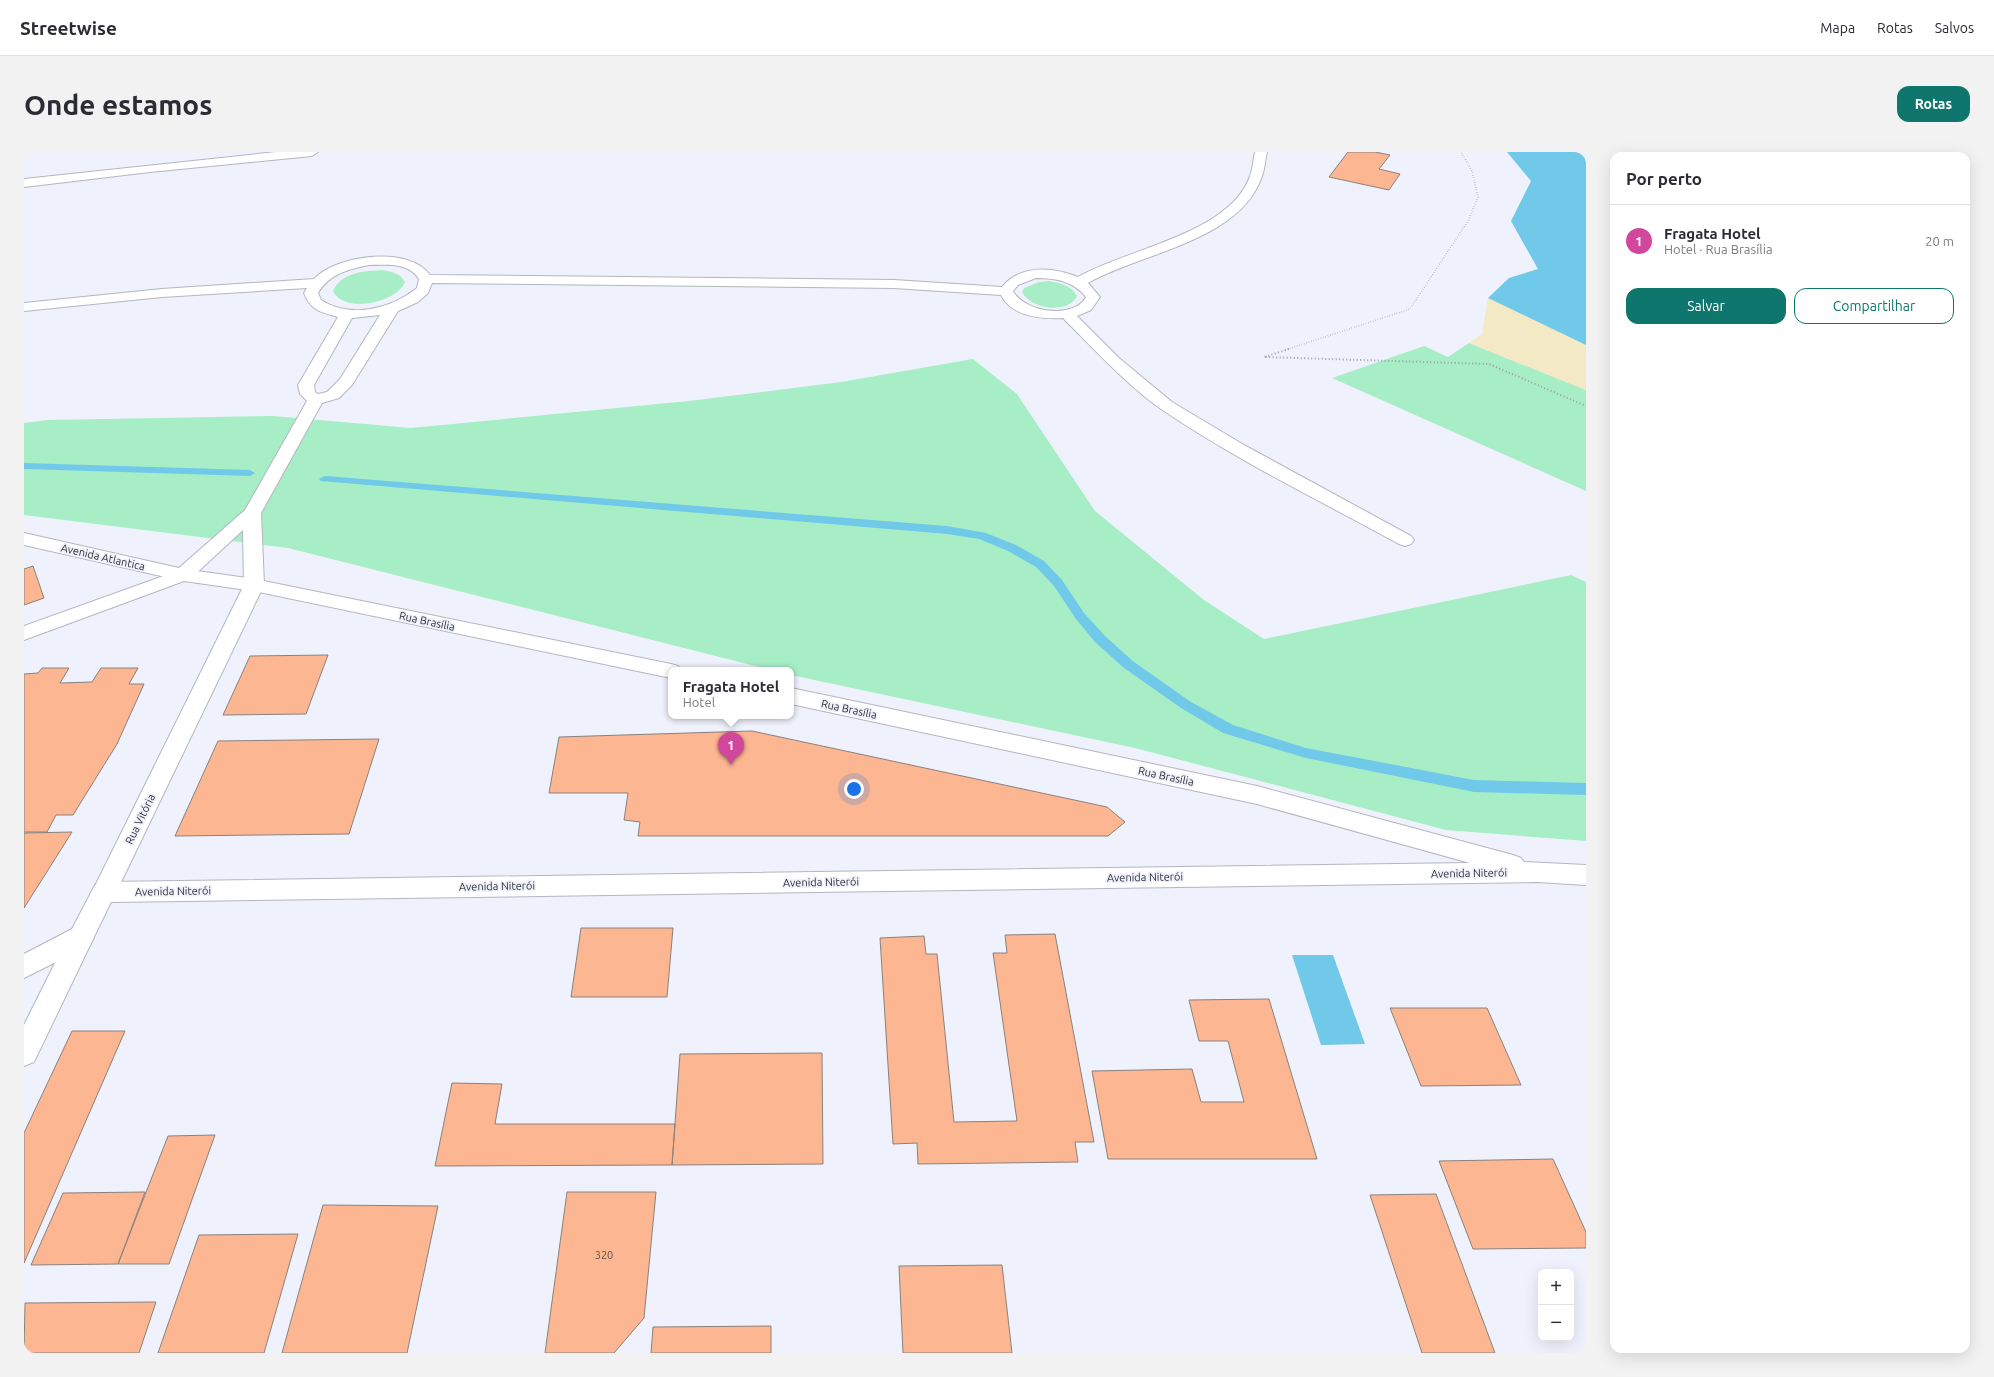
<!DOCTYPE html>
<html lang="pt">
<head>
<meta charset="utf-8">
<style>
	:root { --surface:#fff; --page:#f2f2f3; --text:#2b2b33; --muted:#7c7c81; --line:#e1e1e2; --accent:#0f766e }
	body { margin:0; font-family:Ubuntu,sans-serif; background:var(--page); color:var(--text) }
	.controls { position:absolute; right:12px; bottom:12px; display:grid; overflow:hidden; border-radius:8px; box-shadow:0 4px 16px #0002 }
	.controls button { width:36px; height:36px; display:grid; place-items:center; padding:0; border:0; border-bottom:1px solid var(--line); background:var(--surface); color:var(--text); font:20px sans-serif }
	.you { position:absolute; left:830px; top:637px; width:14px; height:14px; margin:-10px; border:3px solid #fff; border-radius:50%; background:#1a73e8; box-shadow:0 0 0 6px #1a73e833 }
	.badge { display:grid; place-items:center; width:26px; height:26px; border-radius:50%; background:var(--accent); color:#fff; font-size:13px; font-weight:700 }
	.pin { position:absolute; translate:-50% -33px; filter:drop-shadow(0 1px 2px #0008) }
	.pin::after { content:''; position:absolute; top:21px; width:14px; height:12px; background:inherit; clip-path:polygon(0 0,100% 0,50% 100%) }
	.popup { position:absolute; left:644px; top:515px; width:126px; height:52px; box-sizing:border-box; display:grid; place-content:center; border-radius:8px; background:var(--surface); filter:drop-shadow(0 1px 3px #0005); font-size:13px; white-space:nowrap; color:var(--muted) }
	.popup b { font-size:15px; color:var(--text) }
	.popup::after { content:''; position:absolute; left:50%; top:100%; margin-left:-8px; border:8px solid transparent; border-top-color:var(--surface) }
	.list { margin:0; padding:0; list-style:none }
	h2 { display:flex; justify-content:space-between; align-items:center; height:52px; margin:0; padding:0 16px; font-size:17px }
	h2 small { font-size:13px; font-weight:400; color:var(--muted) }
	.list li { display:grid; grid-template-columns:26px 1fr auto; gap:12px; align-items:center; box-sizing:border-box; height:72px; padding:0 16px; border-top:1px solid var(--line) }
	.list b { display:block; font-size:15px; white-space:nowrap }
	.list p { margin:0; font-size:13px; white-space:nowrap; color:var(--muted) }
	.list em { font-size:13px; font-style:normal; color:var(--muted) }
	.actions { display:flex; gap:8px; padding:12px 16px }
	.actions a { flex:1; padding:9px 0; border:1px solid var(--accent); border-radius:12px; text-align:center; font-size:14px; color:var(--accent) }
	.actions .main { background:var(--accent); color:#fff }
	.map { position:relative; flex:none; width:1562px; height:1201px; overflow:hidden; border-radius:12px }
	header { display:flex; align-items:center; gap:24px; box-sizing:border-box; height:56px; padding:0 20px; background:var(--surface); border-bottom:1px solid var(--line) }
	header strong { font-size:19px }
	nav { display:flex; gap:22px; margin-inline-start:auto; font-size:14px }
	.intro { display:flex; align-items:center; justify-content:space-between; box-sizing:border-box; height:96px; padding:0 24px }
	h1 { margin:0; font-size:28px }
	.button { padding:10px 18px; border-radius:12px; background:var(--accent); color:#fff; font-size:14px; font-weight:700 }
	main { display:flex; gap:24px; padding:0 24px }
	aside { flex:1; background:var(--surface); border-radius:12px; box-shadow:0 4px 16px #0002 }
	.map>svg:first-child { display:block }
	.green { fill:#a7eec6 }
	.sand { fill:#f3e9c4 }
	.water { fill:#70c9e9 }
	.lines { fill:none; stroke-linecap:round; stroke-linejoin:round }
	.stream { fill:#70c9e9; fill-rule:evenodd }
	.building { fill:#fcb691; stroke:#8a817c }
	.street-casing { stroke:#b3b6bf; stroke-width:2 }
	.secondary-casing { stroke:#b3b6bf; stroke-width:2 }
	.path-far1 { stroke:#999ca3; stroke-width:1.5; stroke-dasharray:0.5 2; stroke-linecap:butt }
	.path { stroke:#999ca3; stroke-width:2; stroke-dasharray:1 2.5; stroke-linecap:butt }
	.street { fill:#fff; fill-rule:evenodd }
	.secondary { fill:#fff; fill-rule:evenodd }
	.labels { text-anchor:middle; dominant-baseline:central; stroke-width:3.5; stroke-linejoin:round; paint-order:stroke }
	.street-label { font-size:11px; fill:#2f3034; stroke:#eff2fc }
	.near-number-label { font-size:11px; fill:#62524b }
</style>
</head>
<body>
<header>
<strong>Streetwise</strong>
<nav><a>Mapa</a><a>Rotas</a><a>Salvos</a></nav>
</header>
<div class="intro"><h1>Onde estamos</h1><a class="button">Rotas</a></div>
<main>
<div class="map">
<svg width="1562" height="1201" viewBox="0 0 1562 1201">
	<rect width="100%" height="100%" fill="#eff2fc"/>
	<!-- green -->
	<path class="green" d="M359,118c9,2 17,3 22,12 -8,21 -62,32 -72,9 8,-19 32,-20 50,-21z
		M1025,129c11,2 22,4 28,15 -9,19 -47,13 -55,-4l2,-4 15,-6z
		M1445,191l117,47v101l-254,-113 92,-32 24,11z
		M949,207l44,35 78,117 109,89 60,39 307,-64 15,7v259l-140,-11 -311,-82 -344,-73v-5h-20l-483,-122 -264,-33v-92l23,-3 226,-4 138,12 278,-27 152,-19z"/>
	<!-- sand -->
	<path class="sand" d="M1464,146l98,47v45l-117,-47 13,-9z"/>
	<!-- water -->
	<path class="water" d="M1483,0h79v193l-98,-47 21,-20 29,-9 -27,-48 20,-40z
		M1268,803h41l32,89 -44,1z"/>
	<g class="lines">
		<!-- stream -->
		<path class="stream" d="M0,311l226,7 5,3 -5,3 -226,-7z
			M301,324l622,50 39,7 30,12 28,16 18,19 22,33 21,23 29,26 57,40 42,23 73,23 168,32 112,3v12l-112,-3 -168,-34 -83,-25 -42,-25 -57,-40 -29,-26 -19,-23 -22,-33 -18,-19 -28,-16 -29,-12 -32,-5 -626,-53 -2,-2z"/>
	</g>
	<!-- building -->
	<path class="building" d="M1324,0h27l15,3 -11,14 21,5 -11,16 -60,-13z
		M9,414l11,32 -20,7v-36z
		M304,503l-22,59 -83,1 27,-59z
		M18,516h27l-9,15 32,-1 9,-14h37l-9,16h15l-27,60 -44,71h-17l-9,17h-23v-158l14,-1z
		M728,579l355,76 18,15 -17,14h-470l2,-14 -16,-2 4,-27h-79l10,-56z
		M355,587l-30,95 -174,2 43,-95z
		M48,680l-48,76v-75z
		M557,776h92l-6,69h-96z
		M1031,782l39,208h-19l3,20 -160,2 -1,-21 -24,1 -13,-206 44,-2 2,18h11l17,168 63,-1 -24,-168h14l-2,-18z
		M1245,847l48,160h-209l-16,-88 100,-2 9,33h43l-16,-61h-29l-10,-41z
		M1366,856h97l34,77 -100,1z
		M48,879h53l-101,232v-130z
		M798,901l1,111 -151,1 8,-111z
		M428,931l50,1 -7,40h180l-3,41 -237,1z
		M191,983l-46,129h-51l50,-128z
		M1529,1007l33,73v16l-113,1 -34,-88z
		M121,1040l-27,72 -87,1 32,-72z
		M543,1040h89l-12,126 -30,35h-69z
		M1412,1042l59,159h-73l-52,-158z
		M299,1053l115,1 -31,147h-125z
		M274,1082l-34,119h-106l41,-118z
		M978,1113l10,88h-109l-4,-87z
		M132,1150l-17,51h-115l1,-50z
		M747,1174v27h-120l2,-26z"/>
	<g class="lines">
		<defs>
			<path id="street" d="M252,0h42l-6,4 -162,16 -126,15v-8z
				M1231,0h12c-2,8 -2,16 -5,24 -21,65 -122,77 -174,107l12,14 -9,13 -14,6 42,42 53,44 72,43 167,91 3,4 -3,4 -6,2 -6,-2c-80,-44 -163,-84 -238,-135 -34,-24 -68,-61 -98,-91 -22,1 -51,-1 -62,-23l-107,-7 -462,-5 -4,10 -10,9 -20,9 -46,74 -13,13 -17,5 -61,110 3,72 -151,314 -9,3 -9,-3 -3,-7 152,-307 -1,-55 -53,49 -7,2 -159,-36v-12l155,35 66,-58 62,-109 -7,-7 -2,-9 40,-68c-17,-5 -27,-6 -34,-24l3,-5 -145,9 -138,14v-8l138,-14 152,-10c22,-24 95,-34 116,-4l464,5 108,7c19,-23 51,-20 76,-10 48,-28 152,-43 172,-101 3,-8 3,-16 5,-24zM345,113c18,0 39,-3 50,14l-2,9c-26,21 -66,31 -96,12l-3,-7c11,-19 31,-24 51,-28zM1012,126c20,0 37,3 50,19 -12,23 -62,15 -73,-6l5,-6zM356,163l-40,64 -13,13 -9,2 -3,-2 -1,-7 38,-67z
				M57,774l9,3 4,8 -60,125 -10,4v-41l48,-96z"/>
			<path id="secondary" d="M159,417l71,10 417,85 7,2 3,4h-10v8l-417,-87 -70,-10 -160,59v-14z
				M767,536l466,98 256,69 8,3 3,4 62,3v20l-49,-3 -1426,20 -21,43 -66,33v-24l48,-25 23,-44 9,-3 1366,-19 -213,-59 -466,-100z"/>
		</defs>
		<!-- street casing -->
		<use href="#street" class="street-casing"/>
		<!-- secondary casing -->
		<use href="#secondary" class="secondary-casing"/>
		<!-- path-far1 -->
		<path class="path-far1" d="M1261,198l125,-41 58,-88 10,-24 -6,-26 -11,-19"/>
		<!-- path -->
		<path class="path" d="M1265,197l-25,8 225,7 97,42"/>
		<!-- street -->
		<use href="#street" class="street"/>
		<!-- secondary -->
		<use href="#secondary" class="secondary"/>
	</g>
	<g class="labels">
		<!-- street labels -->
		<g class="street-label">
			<text transform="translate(79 405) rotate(13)">Avenida Atlantica</text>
			<text transform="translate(403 469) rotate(12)">Rua Brasília</text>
			<text transform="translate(825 557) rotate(12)">Rua Brasília</text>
			<text transform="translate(1142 624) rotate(12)">Rua Brasília</text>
			<text transform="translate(116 667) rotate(-64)">Rua Vitória</text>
			<text transform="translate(1445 721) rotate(-1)">Avenida Niterói</text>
			<text transform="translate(1121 725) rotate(-1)">Avenida Niterói</text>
			<text transform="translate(797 730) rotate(-1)">Avenida Niterói</text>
			<text transform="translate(473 734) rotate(-1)">Avenida Niterói</text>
			<text transform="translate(149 739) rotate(-1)">Avenida Niterói</text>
		</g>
		<!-- near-number labels -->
		<g class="near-number-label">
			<text x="580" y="1103">320</text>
		</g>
	</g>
</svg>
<div class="controls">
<button>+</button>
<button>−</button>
</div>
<div class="you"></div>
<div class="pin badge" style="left:707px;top:613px;background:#d1479c">1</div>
<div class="popup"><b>Fragata Hotel</b>Hotel</div>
</div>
<aside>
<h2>Por perto<small></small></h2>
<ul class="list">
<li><span class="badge" style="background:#d1479c">1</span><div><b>Fragata Hotel</b><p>Hotel · Rua Brasília</p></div><em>20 m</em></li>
</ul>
<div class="actions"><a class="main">Salvar</a><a>Compartilhar</a></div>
</aside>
</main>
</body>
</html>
